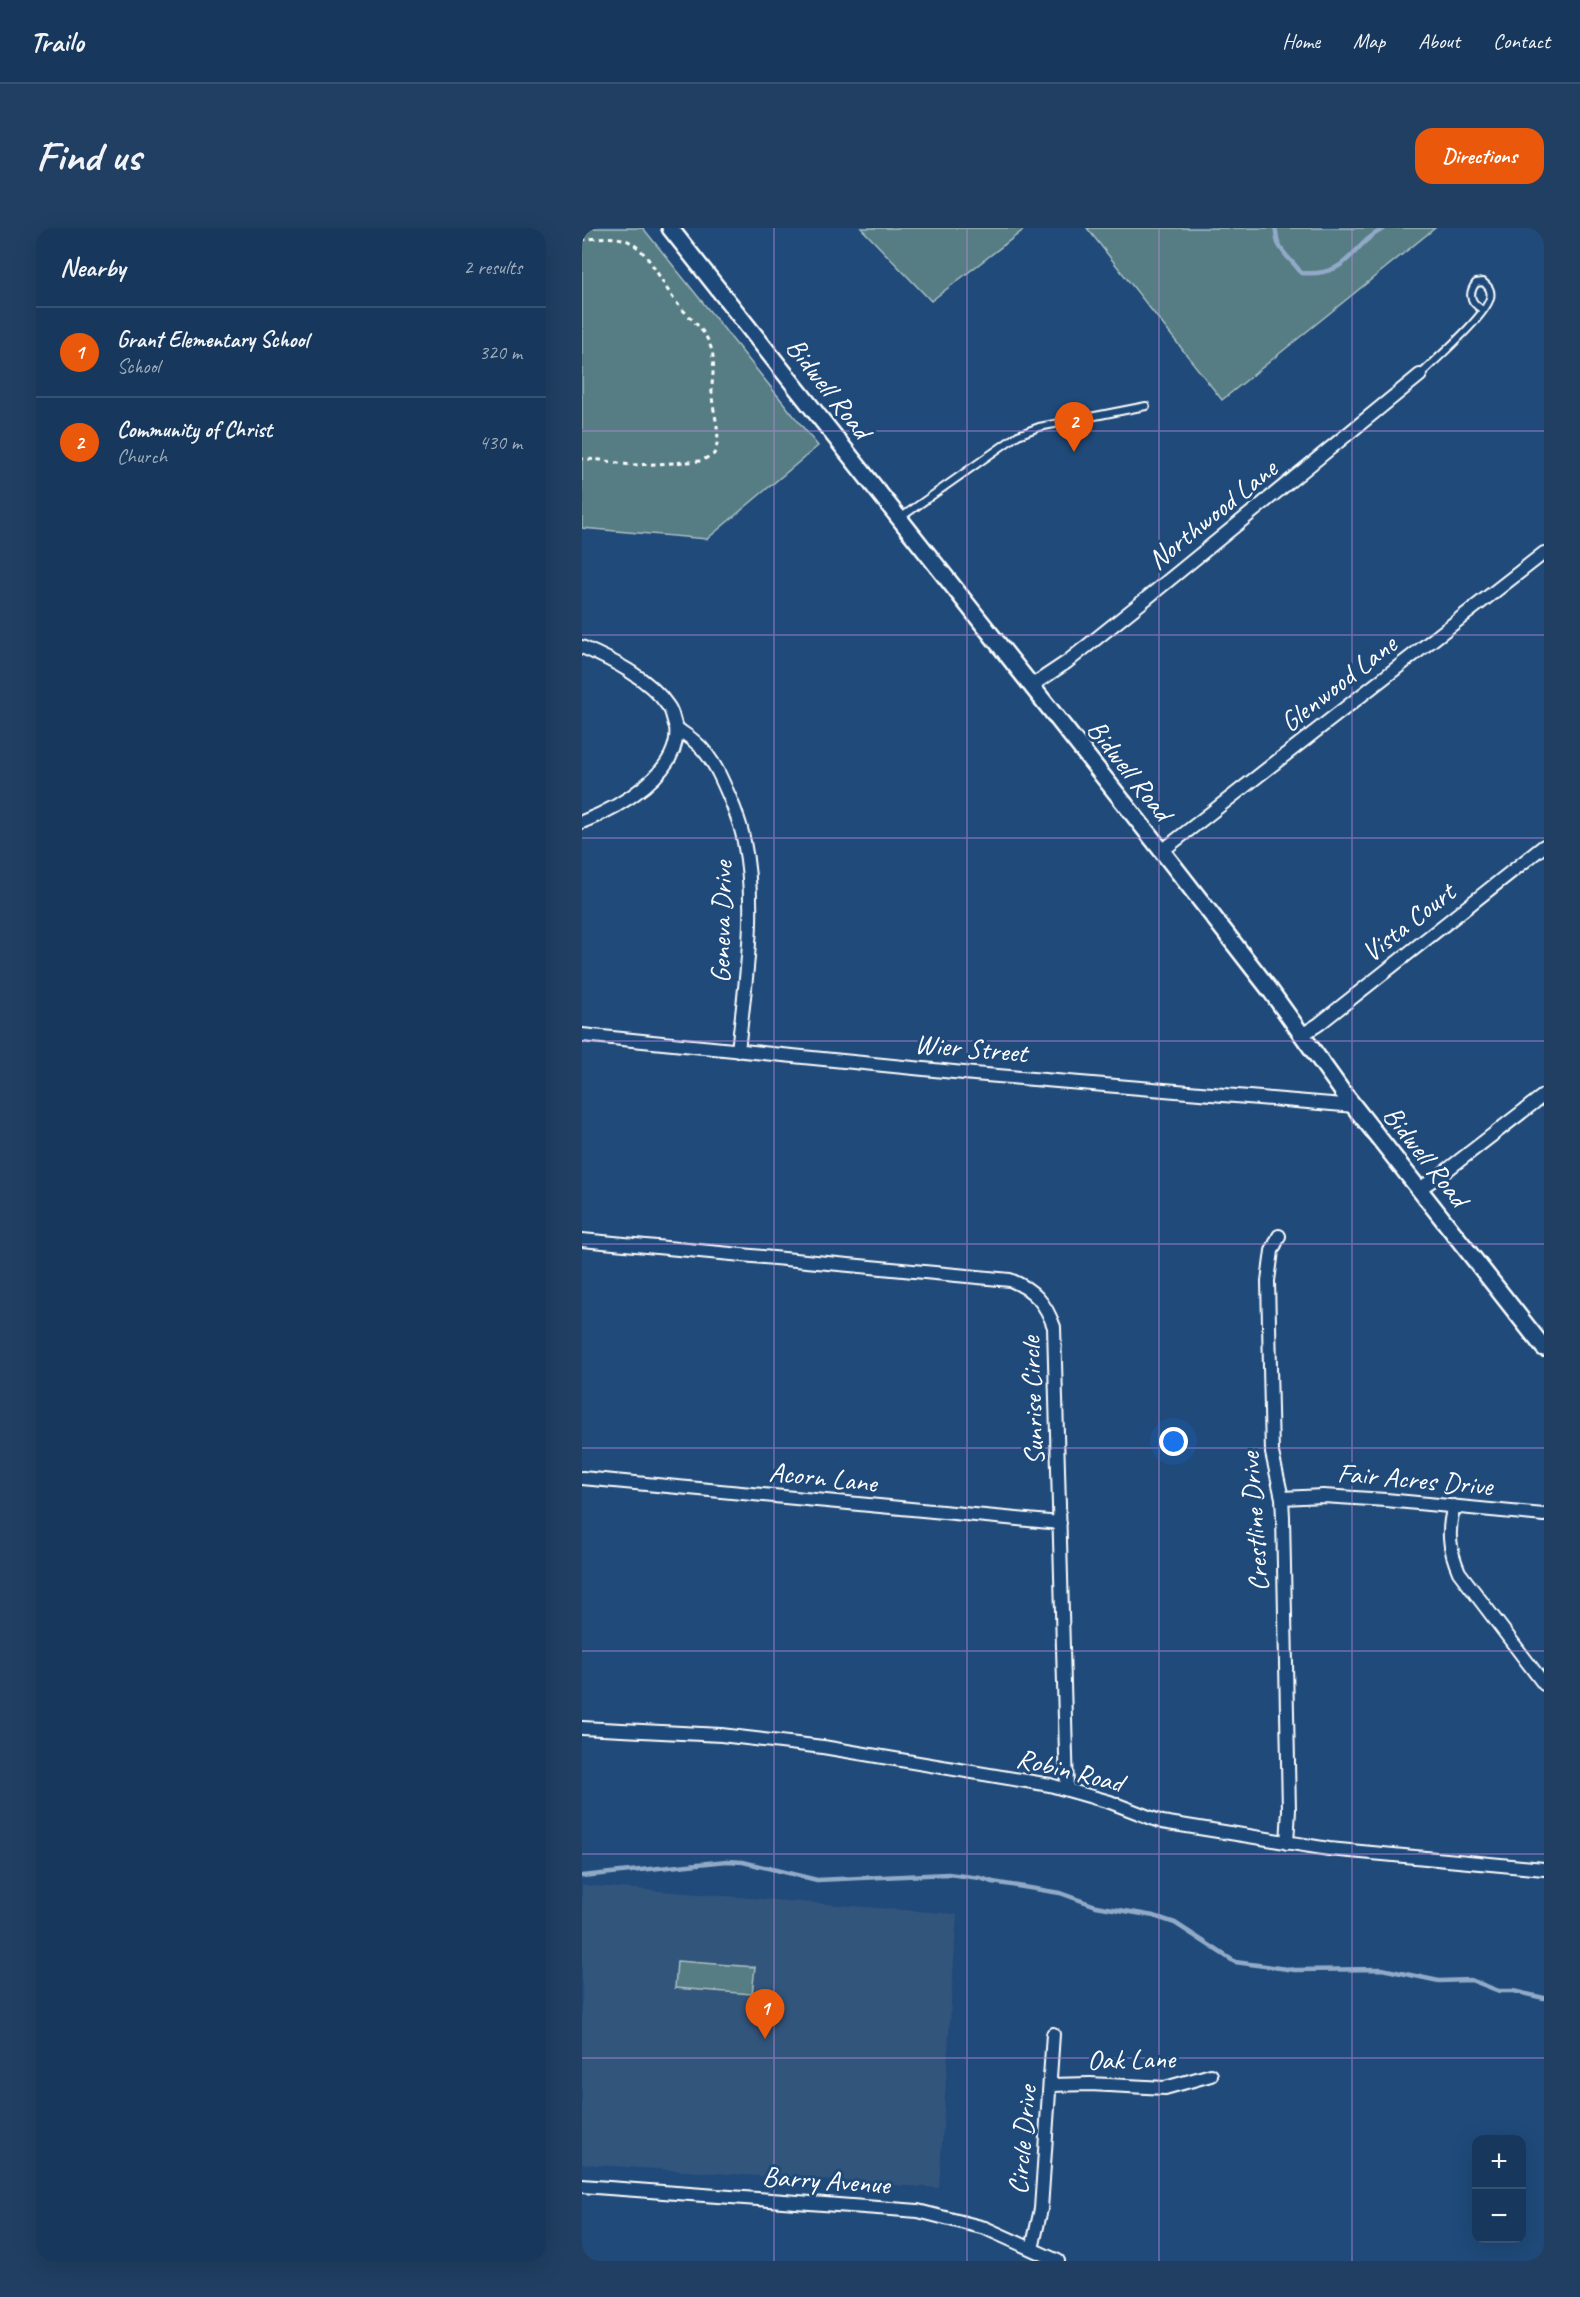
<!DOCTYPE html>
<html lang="en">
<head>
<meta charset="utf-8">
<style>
	:root { --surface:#17385c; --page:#203f62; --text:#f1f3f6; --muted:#9eacbb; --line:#365272; --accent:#ea580c }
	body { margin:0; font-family:Caveat,sans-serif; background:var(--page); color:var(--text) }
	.controls { position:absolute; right:18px; bottom:18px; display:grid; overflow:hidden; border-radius:12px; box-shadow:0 6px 24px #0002 }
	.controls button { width:54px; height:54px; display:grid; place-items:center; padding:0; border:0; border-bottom:2px solid var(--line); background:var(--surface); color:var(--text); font:30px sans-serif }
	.you { position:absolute; left:592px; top:1214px; width:21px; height:21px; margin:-15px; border:4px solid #fff; border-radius:50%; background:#1a73e8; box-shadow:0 0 0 9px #1a73e833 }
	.badge { display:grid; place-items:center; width:39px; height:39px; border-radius:50%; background:var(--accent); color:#fff; font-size:20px; font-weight:700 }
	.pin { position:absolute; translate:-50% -50px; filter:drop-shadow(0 2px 3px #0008) }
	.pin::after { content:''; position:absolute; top:32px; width:21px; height:18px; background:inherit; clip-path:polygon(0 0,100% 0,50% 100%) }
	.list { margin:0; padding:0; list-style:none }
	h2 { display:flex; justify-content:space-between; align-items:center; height:78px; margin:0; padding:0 24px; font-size:26px }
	h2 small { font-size:20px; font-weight:400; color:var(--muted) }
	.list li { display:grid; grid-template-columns:39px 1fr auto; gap:18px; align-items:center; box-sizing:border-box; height:90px; padding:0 24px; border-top:2px solid var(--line) }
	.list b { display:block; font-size:22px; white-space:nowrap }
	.list p { margin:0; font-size:20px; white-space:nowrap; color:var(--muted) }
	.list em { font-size:20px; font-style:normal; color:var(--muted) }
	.map { position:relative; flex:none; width:962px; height:2033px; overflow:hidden; border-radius:18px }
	header { display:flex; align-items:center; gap:36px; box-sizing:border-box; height:84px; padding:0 30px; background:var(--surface); border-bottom:2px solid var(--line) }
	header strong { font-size:28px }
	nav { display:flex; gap:33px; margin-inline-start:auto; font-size:21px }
	.intro { display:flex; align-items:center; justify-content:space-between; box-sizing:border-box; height:144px; padding:0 36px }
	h1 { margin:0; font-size:42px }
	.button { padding:15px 27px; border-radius:18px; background:var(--accent); color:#fff; font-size:21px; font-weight:700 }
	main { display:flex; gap:36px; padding:0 36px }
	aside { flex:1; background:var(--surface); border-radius:18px; box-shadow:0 6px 24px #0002 }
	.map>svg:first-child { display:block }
	.built { fill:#33547c }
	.green { fill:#577d84; stroke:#abbec2; stroke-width:1.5 }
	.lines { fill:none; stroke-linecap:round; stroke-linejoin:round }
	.stream { stroke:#91aac7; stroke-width:4.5 }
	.service-casing { stroke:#fff; stroke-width:10 }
	.minor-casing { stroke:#fff; stroke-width:16 }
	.tertiary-casing { stroke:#fff; stroke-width:20 }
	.path { stroke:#fff; stroke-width:3; stroke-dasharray:4.5 4.5; stroke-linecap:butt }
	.service { stroke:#1f4a7a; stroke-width:6 }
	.minor { stroke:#1f4a7a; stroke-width:12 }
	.tertiary { stroke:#1f4a7a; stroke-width:15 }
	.grid { fill:none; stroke:#b68bdc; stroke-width:1.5; stroke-opacity:0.55 }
	.labels { text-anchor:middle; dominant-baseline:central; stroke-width:6; stroke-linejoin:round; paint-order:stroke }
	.street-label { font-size:28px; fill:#fff; stroke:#1f4a7a }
</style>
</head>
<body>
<header>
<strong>Trailo</strong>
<nav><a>Home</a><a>Map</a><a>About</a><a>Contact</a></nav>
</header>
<div class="intro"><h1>Find us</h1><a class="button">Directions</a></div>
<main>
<aside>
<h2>Nearby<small>2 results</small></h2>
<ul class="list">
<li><span class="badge">1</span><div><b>Grant Elementary School</b><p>School</p></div><em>320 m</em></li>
<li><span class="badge">2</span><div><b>Community of Christ</b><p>Church</p></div><em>430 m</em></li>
</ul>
</aside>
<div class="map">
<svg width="962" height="2033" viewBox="0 0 962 2033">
	<rect width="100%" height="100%" fill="#1f4a7a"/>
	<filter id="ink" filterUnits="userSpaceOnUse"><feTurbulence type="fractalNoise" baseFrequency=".0167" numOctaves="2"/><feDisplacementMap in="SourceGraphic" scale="12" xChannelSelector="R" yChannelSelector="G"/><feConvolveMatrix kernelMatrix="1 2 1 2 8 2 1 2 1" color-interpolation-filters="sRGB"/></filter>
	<g filter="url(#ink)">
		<!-- built -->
		<path class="built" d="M0,1657l375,29 -18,274 -357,-24z"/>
		<!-- green -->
		<path class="green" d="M0,0h61l175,218 -111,93 -125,-11z
			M279,0h165l-95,73z
			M505,0h348l-213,172z
			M95,1733l78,6 -3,27 -77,-6z"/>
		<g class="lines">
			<!-- stream -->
			<path class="stream" d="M693,0c2,4 1,10 3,15 5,12 16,19 23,30 51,4 48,-28 84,-45
				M0,1648l145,-15 16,1 74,18 131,-6 32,4 13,4 67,11 36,13 58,10 21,7 60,39 60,8 87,-1 57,12 32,-1 28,11h14l31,7"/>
			<defs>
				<path id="service" d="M838,147c16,-16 65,-58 70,-77 2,-8 -2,-12 -7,-16l-7,1c-9,12 -5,20 7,27
					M318,290l118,-83 21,-8 107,-21"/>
				<path id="minor" d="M0,419c30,13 67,31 86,59 5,6 5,15 8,21 4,5 13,9 18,14 10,8 19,21 25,33 10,21 21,45 25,68 14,67 1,141 -6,209
					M449,458l36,-24 75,-60 278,-227
					M0,594c36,-14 100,-50 94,-95
					M580,623l382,-298
					M0,807l392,39 381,32
					M720,807l17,-11 225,-178
					M837,961l23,-15 102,-79
					M697,1008l-7,15 -4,30 4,172 10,45 1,19 6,293 -2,33
					M0,1012l428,40c24,9 36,24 44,47l13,463
					M0,1250l478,45
					M700,1270l41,-2 63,4 158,15
					M872,1278c-7,25 -5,43 5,66l85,112
					M0,1500l139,7 102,12 227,38 60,17 52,20 167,27 215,20
					M468,1857l40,-1 75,4 46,-13
					M0,1958l336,25 67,17 73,33
					M450,2021l9,-40 12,-175"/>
				<path id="tertiary" d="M88,0l492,623 108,139 72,101 202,257"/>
			</defs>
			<!-- service casing -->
			<use href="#service" class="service-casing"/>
			<!-- minor casing -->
			<use href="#minor" class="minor-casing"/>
			<!-- tertiary casing -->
			<use href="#tertiary" class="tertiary-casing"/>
			<!-- path -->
			<path class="path" d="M0,12c13,-2 33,-5 46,1 22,11 33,42 48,61 11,14 28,26 34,43 7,17 1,33 2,50 1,21 11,38 2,59l-13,7 -44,3 -27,1 -29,-5 -19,-1"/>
			<!-- service -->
			<use href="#service" class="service"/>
			<!-- minor -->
			<use href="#minor" class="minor"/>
			<!-- tertiary -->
			<use href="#tertiary" class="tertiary"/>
		</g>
	</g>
	<!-- grid -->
	<path class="grid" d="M192,0v2033M385,0v2033M577,0v2033M770,0v2033M0,203h962M0,407h962M0,610h962M0,813h962M0,1016h962M0,1220h962M0,1423h962M0,1626h962M0,1830h962"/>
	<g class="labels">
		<!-- street labels -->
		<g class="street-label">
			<text transform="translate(247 160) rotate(52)">Bidwell Road</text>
			<text transform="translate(630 286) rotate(-39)">Northwood Lane</text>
			<text transform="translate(756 455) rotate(-38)">Glenwood Lane</text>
			<text transform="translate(548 542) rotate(52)">Bidwell Road</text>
			<text transform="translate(139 694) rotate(-89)">Geneva Drive</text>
			<text transform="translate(826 694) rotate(-38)">Vista Court</text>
			<text transform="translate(389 820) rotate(5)">Wier Street</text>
			<text transform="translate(844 928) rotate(52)">Bidwell Road</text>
			<text transform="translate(450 1173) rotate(-92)">Sunrise Circle</text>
			<text transform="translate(241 1249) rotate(6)">Acorn Lane</text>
			<text transform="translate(833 1251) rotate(5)">Fair Acres Drive</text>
			<text transform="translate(672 1294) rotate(-94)">Crestline Drive</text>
			<text transform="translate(488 1542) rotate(14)">Robin Road</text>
			<text transform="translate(549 1831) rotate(-1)">Oak Lane</text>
			<text transform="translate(440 1912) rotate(-85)">Circle Drive</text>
			<text transform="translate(244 1952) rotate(4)">Barry Avenue</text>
		</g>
	</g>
</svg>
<div class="controls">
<button>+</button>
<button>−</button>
</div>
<div class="you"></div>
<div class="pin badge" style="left:183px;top:1811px">1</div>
<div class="pin badge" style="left:492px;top:224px">2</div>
</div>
</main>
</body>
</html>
